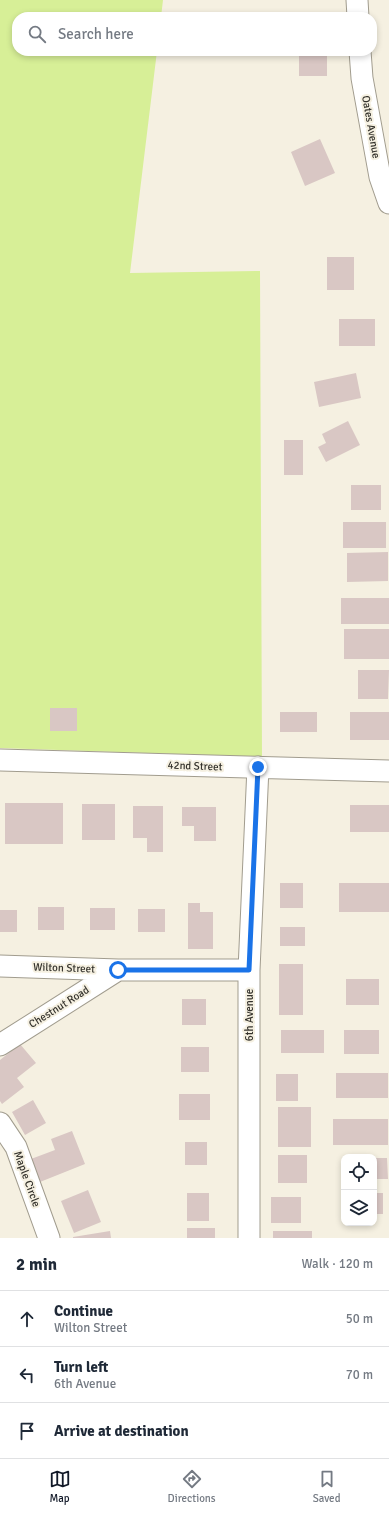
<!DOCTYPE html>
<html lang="en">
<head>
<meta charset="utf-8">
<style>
	:root { --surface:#fff; --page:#f2f2f3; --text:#1f2937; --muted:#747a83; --line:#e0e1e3; --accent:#111827 }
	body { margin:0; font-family:Signika,sans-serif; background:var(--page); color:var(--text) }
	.controls { position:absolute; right:12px; bottom:12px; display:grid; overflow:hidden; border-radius:8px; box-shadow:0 2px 6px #0003 }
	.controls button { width:36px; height:36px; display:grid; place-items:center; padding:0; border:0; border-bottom:1px solid var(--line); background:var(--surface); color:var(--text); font:20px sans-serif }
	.stop { position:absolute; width:12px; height:12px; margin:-9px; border:3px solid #1a73e8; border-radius:50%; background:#fff }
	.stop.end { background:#1a73e8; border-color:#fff; box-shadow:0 1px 4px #0008 }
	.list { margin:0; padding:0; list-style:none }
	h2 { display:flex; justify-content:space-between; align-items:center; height:52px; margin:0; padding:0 16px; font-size:17px }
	h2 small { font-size:13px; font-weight:400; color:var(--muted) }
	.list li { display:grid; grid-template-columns:26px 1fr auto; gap:12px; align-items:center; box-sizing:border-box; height:56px; padding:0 16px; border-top:1px solid var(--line) }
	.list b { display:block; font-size:15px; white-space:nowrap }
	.list p { margin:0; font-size:13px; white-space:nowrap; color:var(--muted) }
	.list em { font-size:13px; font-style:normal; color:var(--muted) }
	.icon { flex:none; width:22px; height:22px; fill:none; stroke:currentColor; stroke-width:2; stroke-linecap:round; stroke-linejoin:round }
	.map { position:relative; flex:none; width:389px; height:1238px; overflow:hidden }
	.search { position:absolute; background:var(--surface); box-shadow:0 2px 6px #0003; left:12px; right:12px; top:12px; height:44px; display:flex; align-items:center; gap:10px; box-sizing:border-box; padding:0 14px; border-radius:16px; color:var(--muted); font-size:15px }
	.sheet { height:220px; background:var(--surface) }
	nav { display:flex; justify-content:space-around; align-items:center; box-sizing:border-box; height:56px; border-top:1px solid var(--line); background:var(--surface); font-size:11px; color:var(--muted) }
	nav a { display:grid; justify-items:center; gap:2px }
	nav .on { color:var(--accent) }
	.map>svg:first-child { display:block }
	.green { fill:#d7ef97 }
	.building { fill:#d9c7c4 }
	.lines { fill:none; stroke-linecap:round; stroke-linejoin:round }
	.street-casing { stroke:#a19c8e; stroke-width:23 }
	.street { stroke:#fff; stroke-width:21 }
	.route { stroke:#1a73e8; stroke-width:5 }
	.labels { text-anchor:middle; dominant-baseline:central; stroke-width:4; stroke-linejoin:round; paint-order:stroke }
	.street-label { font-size:11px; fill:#34322c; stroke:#f5f0e1 }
</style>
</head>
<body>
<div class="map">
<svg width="389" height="1238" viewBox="0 0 389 1238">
	<rect width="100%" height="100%" fill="#f5f0e1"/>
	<!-- green -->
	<path class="green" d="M0,0h163l-2,17h-144v34h140l-27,222 130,-2 2,486 -262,-9z"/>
	<!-- building -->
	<path class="building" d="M299,51h28v25h-28z
		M320,139l15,34 -30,13 -14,-34z
		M327,257h27v33h-27z
		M339,319h36v27h-36z
		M356,373l5,25 -42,9 -5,-25z
		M348,421l12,24 -34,17 -8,-15 8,-4 -4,-9z
		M284,440h19v35h-19z
		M351,485h30v25h-30z
		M343,522h43v26h-43z
		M388,552v29l-41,1v-29z
		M341,598h48v26h-48z
		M344,629h45v30h-45z
		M358,670h31l-1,29h-30z
		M50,708h27v23h-27z
		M280,712h37v20h-37z
		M350,712h39v28h-39z
		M5,803h58v41h-58z
		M82,804h33v36h-33z
		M350,805h39v27h-39z
		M133,806h30v46h-16v-14h-14z
		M182,807h34v34h-22v-15h-12z
		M280,883h23v25h-23z
		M339,883h50v29h-50z
		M188,903h12v9h13v37h-25z
		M38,907h26v23h-26z
		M90,908h25v22h-25z
		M138,909h27v23h-27z
		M0,910h17v22h-17z
		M280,927h25v19h-25z
		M279,964h24v51h-24z
		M346,979h33v26h-33z
		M182,999h24v26h-24z
		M281,1030h43v23h-43z
		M344,1030h35v24h-35z
		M20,1044l16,19 -19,15 7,9 -22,17 -2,-3v-41z
		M181,1047h28v25h-28z
		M336,1073h52v25h-52z
		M276,1074h22v27h-22z
		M179,1094h31v26h-31z
		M33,1100l13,23 -21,12 -13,-23z
		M278,1107h33v40h-33z
		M333,1119h55v26h-55z
		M72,1131l13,33 -45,18 -9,-23 24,-9 -4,-11z
		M185,1142h22v23h-22z
		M278,1155h29v28h-29z
		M374,1158h13l1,21h-14z
		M88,1190l13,32 -27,11 -13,-32z
		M187,1193h22v28h-22z
		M374,1193h9v21h-9z
		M271,1197h30v26h-30z
		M187,1228h28v10h-28z
		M110,1231l1,7h-38v-1z
		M273,1231h39v7h-39z"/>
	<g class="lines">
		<defs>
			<path id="street" d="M357,0l1,17
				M360,51l2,27 18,99 9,26
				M0,760l389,11
				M0,966l118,4h131
				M0,1045l118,-75
				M0,1123l16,24 33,91
				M249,1238v-268l9,-203"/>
		</defs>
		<!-- street casing -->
		<use href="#street" class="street-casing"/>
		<!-- street -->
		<use href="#street" class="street"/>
	</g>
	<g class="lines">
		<!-- route -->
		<path class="route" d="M118,970h131l9,-203"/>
	</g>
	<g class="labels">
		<!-- street labels -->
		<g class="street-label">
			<text transform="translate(371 127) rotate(80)">Oates Avenue</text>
			<text transform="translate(195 766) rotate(2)">42nd Street</text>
			<text transform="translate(64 968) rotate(2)">Wilton Street</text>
			<text transform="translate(59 1007) rotate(-32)">Chestnut Road</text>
			<text transform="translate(249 1015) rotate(-90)">6th Avenue</text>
			<text transform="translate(27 1179) rotate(70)">Maple Circle</text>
		</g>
	</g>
</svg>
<div class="controls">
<button><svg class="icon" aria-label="locate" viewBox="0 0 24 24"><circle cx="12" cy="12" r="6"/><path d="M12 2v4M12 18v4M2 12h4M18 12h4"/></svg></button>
<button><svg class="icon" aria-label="layers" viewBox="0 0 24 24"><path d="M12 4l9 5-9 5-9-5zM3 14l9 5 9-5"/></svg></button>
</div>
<div class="stop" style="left:118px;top:970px"></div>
<div class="stop end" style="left:258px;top:767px"></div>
<div class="search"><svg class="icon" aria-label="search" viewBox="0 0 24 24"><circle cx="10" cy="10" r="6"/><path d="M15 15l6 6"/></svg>Search here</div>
</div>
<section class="sheet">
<h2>2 min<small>Walk · 120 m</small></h2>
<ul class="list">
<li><svg class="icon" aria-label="ahead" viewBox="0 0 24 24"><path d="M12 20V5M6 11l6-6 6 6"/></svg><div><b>Continue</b><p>Wilton Street</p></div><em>50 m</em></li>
<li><svg class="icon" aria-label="left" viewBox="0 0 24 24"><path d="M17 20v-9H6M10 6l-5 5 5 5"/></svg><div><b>Turn left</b><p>6th Avenue</p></div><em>70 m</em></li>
<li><svg class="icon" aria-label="arrive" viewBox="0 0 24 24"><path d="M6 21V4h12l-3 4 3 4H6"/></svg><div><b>Arrive at destination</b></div></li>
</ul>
</section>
<nav>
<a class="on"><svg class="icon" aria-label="map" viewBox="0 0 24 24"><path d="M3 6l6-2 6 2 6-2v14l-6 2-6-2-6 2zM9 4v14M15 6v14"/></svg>Map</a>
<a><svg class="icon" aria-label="directions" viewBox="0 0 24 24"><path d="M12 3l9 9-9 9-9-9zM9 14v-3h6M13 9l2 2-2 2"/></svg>Directions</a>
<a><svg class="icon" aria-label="saved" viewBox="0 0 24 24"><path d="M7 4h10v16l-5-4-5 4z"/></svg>Saved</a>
</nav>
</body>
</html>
